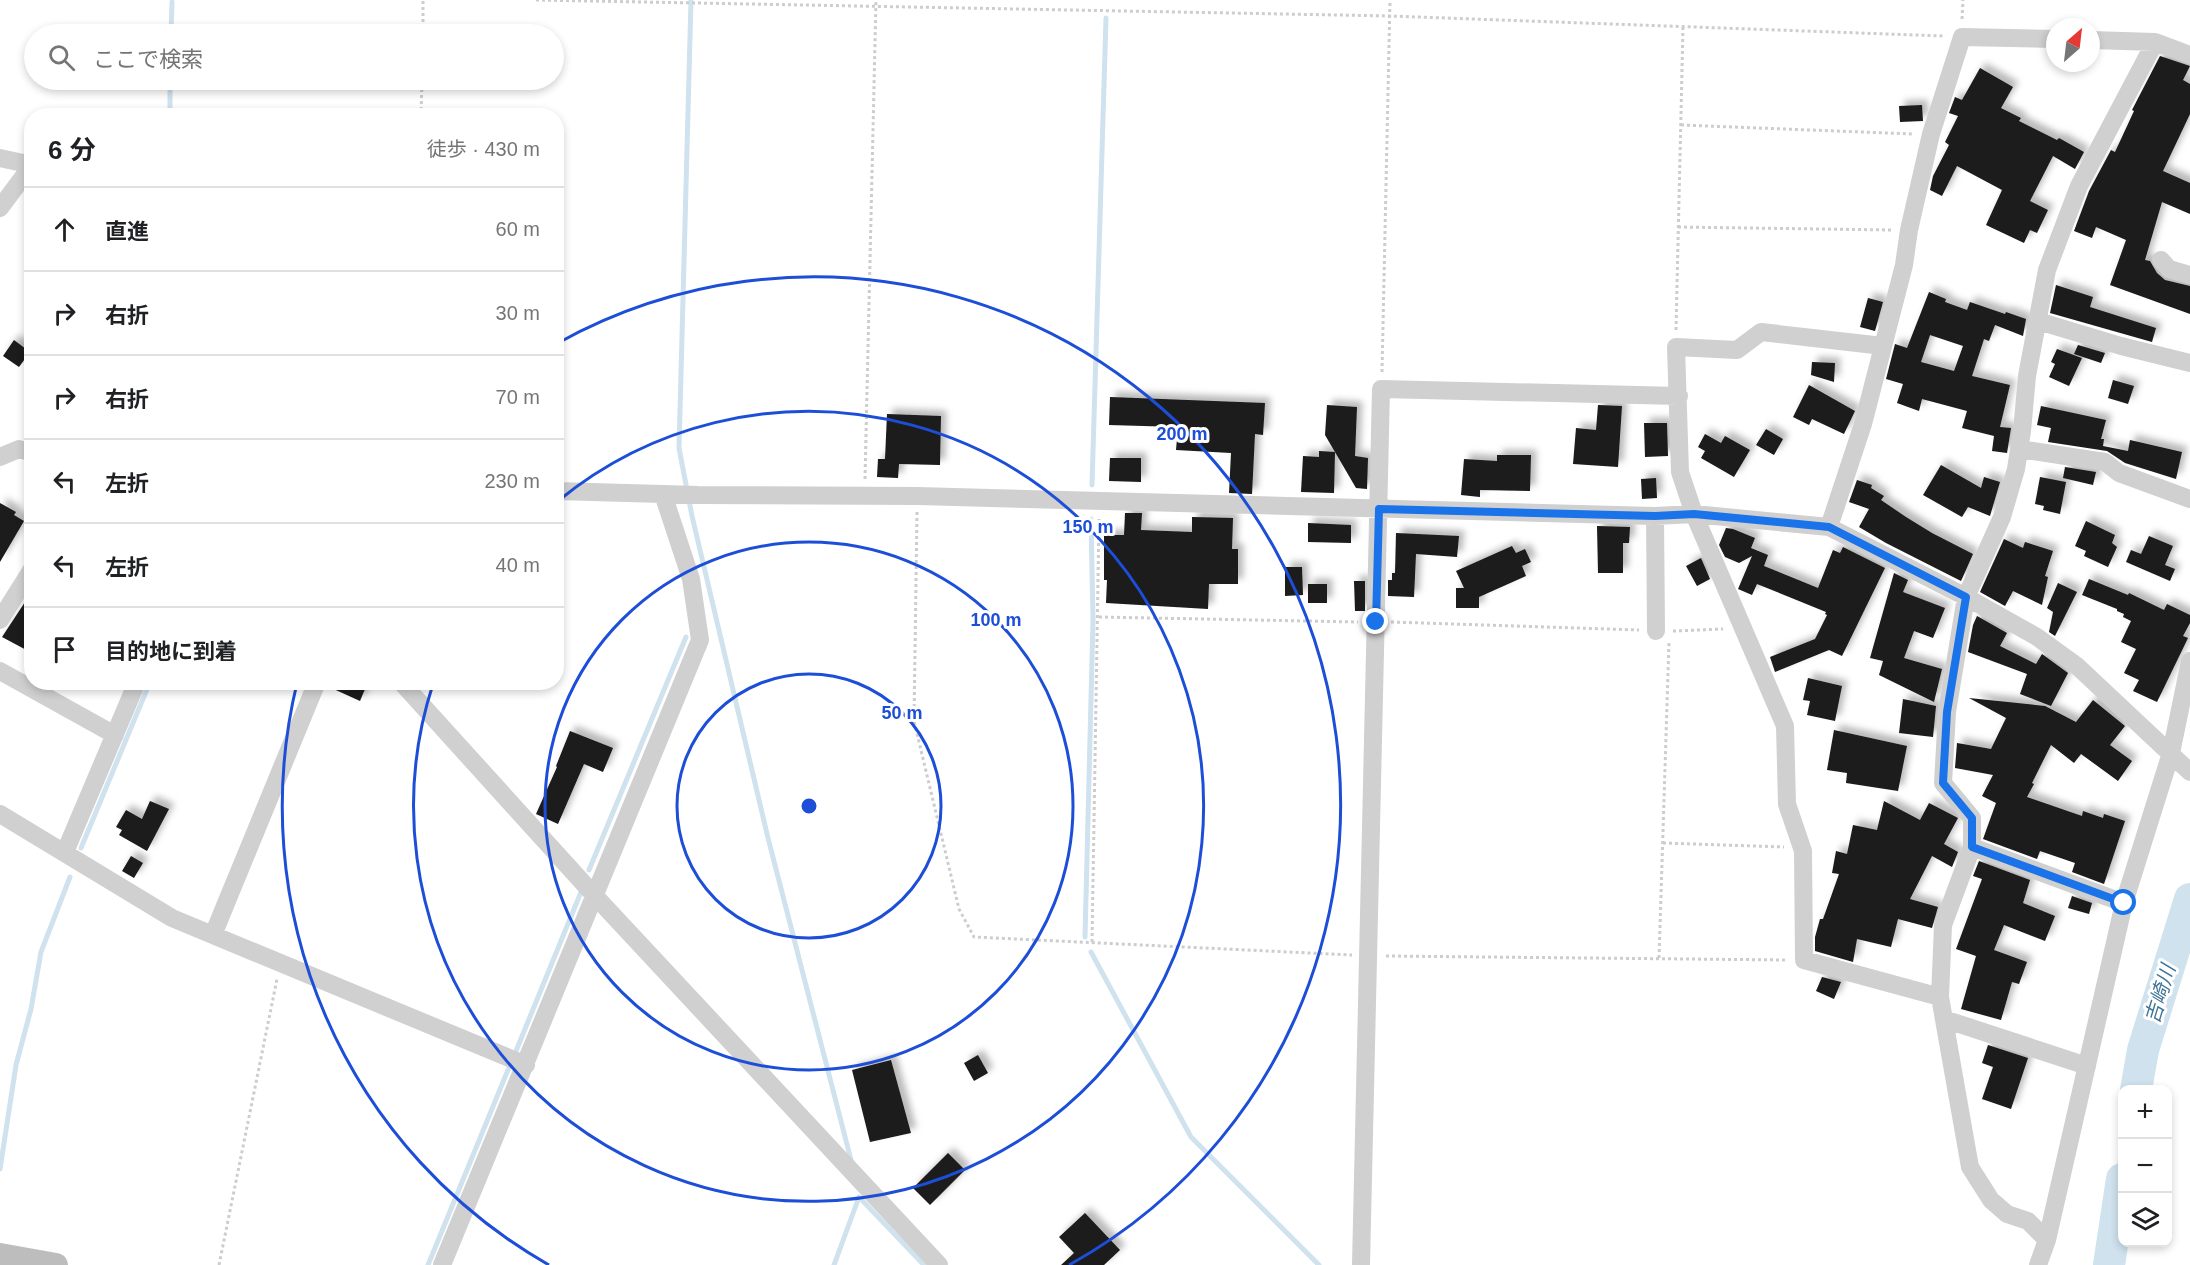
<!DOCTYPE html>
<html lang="ja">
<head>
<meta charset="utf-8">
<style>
	:root { --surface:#fff; --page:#f2f2f2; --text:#202124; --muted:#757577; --line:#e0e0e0 }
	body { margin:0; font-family:Helvetica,"Noto Sans JP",sans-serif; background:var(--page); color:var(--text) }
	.controls { position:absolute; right:18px; bottom:18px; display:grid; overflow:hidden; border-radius:12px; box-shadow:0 3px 9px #0003 }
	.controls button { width:54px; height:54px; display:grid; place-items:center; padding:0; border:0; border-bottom:2px solid var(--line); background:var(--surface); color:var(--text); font:30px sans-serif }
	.compass { position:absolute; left:2046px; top:18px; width:54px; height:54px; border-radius:50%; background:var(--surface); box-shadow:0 3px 9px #0003; rotate:28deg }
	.stop { position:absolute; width:18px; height:18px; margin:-14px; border:4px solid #1a73e8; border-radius:50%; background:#fff }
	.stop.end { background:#1a73e8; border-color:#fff; box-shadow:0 2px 6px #0008 }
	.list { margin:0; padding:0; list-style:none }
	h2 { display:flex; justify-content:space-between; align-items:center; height:78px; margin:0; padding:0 24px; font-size:26px }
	h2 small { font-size:20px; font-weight:400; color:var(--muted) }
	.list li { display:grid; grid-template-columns:39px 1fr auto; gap:18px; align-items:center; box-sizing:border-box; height:84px; padding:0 24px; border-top:2px solid var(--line) }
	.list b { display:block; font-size:22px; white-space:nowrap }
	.list em { font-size:20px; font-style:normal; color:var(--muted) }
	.icon { flex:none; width:33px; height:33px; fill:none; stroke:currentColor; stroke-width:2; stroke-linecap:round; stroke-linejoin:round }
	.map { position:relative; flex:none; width:2190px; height:1265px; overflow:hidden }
	.search { position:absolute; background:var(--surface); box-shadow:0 3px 9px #0003; left:24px; top:24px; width:540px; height:66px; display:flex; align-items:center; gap:15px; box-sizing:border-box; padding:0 21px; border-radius:33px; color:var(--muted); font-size:22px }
	.panel { position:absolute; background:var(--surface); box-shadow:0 3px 9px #0003; left:24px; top:108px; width:540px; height:582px; border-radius:24px }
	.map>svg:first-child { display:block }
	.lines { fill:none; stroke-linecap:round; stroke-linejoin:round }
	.stream { stroke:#cfe2ee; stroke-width:5 }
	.river { stroke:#cfe2ee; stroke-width:32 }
	.building { fill:#1a1a1a; fill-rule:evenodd; filter:url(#shadow) }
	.path { stroke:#cdcdcd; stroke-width:3; stroke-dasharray:3 3; stroke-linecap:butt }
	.minor { stroke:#d0d0d0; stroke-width:18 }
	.secondary { stroke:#bdbdbd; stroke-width:24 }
	.route { stroke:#1a73e8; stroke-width:8 }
	.ring { fill:none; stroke:#1d4ed8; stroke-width:3 }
	.labels { text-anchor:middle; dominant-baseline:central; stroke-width:6; stroke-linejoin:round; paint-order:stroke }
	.water-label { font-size:20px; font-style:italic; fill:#3f7597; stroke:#fff }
	.centre { fill:#1d4ed8; stroke:#fff; stroke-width:3 }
	.ring-label { font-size:18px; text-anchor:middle; font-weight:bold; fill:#1d4ed8; stroke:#fff; stroke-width:6; stroke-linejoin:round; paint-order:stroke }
</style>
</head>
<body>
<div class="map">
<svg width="2190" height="1265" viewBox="0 0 2190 1265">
	<defs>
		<filter id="shadow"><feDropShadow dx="5.5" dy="-5.5" stdDeviation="3" flood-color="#0004"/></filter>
	</defs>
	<rect width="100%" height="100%" fill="#fff"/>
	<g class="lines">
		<!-- stream -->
		<path class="stream" d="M691,0l-12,448 13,68 76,322 83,322
			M171,34l1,-32
			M170,116v-36
			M1092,485l14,-467
			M81,848l69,-166
			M589,870l97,-233
			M1085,937l8,-317 -2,-101
			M1091,952l100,185 128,128
			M516,1051l65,-159
			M0,1169l16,-104 15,-56 10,-57 29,-75
			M428,1265l82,-200
			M834,1265l25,-68 65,68"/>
		<!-- river -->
		<path class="river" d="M2136,1090l7,-40 47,-151
			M2109,1265l13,-86"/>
	</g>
	<!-- building -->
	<path class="building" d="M2160,56l30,10 -7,14 7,4v30l-27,57 27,12v31l-28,-12 -17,58 5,1 7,12 8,7 25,6v28l-80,-29 16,-45 -30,-13 -4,11 -18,-7 15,-40 22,-41 4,2 19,-41 -2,-1z
		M1980,68l33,19 -12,21 20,10 -2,3 38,19 2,-2 25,14 -9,17 -22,-13 -23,45 18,9 -11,23 -7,-3 -6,13 -38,-18 16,-35 -45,-24 -15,30 -12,-6 3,-14 16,-31 -4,-3 13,-26 -9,-3 6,-16 7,3z
		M1922,105l1,16 -23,1 -1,-16z
		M2056,285l37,12 -3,10 66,21 -4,14 -102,-29z
		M1929,292l17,7 -1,3 22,8 3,-8 35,12 1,-2 20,7 -3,17 -28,-11 -6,16 -5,-2 -12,37 38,9 -10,42 11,1 -4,25 -15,-2 2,-15 -32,-8 5,-17 -45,-12 -3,12 -22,-8 6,-19 -17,-5 9,-35 12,4zM1930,335l33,11 -9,25 -33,-9z
		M1868,298l15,4 -8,29 -15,-4z
		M14,340l16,12 -11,15 -16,-11z
		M2078,345l27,8 -4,10 -27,-9z
		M2057,349l25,9 -13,28 -20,-9 6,-13 -4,-2z
		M1812,362l23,1 -1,19 -23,-7z
		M2113,380l21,6 -6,18 -20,-6z
		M1809,385l46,26 -11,23 -32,-15 -3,6 -16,-8z
		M1110,397l155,6 -2,32 -8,-1 -3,60 -23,-1 2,-40 -55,-3 2,-23 -69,-2z
		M1327,405l30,2 -2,49 13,2 -1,31 -11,-1 -21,-36 -1,41 -33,-1 2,-36 16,1v-6l16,1 -10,-17z
		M1598,405l24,1 -4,61 -45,-3 3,-36 20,2z
		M2041,406l65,14 -5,19h3l-1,7 25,5 2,-11 52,12 -6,27 -51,-16 -18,-12 -59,-9 3,-14 -14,-3z
		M887,414l54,2 -1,49 -41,-1 -1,14 -21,-1 1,-18h7z
		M1644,423h23l1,33 -23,1z
		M1766,429l17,10 -9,16 -18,-10z
		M1705,434l16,9 4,-7 25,14 -16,27 -33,-19 4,-7 -7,-4z
		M1497,455h34l-1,36 -50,-1v7l-19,-2 3,-36 33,2z
		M1110,458h31v24l-32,-1z
		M1941,465l40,23 3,-11 16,5 -10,34 -22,-9 -6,10 -39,-22z
		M2065,467l31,5 -3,13 -30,-7z
		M2040,477l26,5 -6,32 -17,-4 1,-4 -9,-2z
		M1656,478l1,20 -15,1 -1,-20z
		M1857,480l15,5 -1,3 13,8 -3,4 25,17 26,16 41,21 -12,27 -75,-38 -27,-16 10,-18 -20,-7z
		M0,503l16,9 -2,3 10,6 -24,41z
		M1125,513h17l-1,17 51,2v-15l41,1 -1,31h6v35h-29l-1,25 -102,-6 1,-23h-3v-45h20z
		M2086,521l29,14 -3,8 5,4 -9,20 -24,-11 2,-5 -11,-5z
		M1308,523l43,2v18l-43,-1z
		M1597,526l33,1 -1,16h-6v30h-25z
		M1726,528l7,1 22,9 -4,10 17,7 -4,11 54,22 15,-38 7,3 3,-6 42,21 -43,88 -13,-6 -54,22 -5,-15 45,-18 12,-24 -2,-1 1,-2 -69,-28 -5,11 -14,-6 14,-33 -13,7 -14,-6 -6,-12z
		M1396,533l63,3 -2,21 -41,-3 -2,43 -26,-1v-16h4v-7h3z
		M2149,536l24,10 -8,19 10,4 -5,12 -44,-19 5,-12 10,4z
		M2004,539l19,9 2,-6 28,9 -8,25 3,1 -6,28 -29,-14 -8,15 -25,-14z
		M1512,546l4,7 9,-4 6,13 -9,4 4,10 -47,21v11h-23v-20h8l-8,-17z
		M1701,558l9,21 -13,7 -11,-20z
		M1285,567h17l1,28 -18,1z
		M1894,573l14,7 -5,12 42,16 -12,30 -19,-7 -10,27 38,11 -8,33 -55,-27 4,-14 -13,-3z
		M2089,579l39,16 1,-2 35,17 3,-6 23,11v8l-7,13 5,2 -31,64 -24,-11 6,-11 -15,-7 12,-24 -15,-7 10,-21 -8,-4 1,-3 -7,-3v-2l-35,-14z
		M1354,581h11v30h-10z
		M2058,583l19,9 -22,44 -6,-4 4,-20 -6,-4z
		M1308,584h19v19h-19z
		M29,596l3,1v56l-30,-16z
		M1977,616l30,17 -7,13 36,18 6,-10 26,19 -17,33 -31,-12 7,-20 -59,-22 5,-27z
		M1808,678l34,8 -7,35 -28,-6 3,-14 -7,-1z
		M328,682h40l-8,19 -33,-15z
		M1969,698l76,8 31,16 17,-22 32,26 -15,19 22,16 -14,20 -37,-27 -7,9 -23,-18 -19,38 2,1 -7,13 55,19 1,-5 20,7 1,-4 21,7 -21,63 -32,-12 3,-9 -35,-12 -3,8 -54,-20 13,-36 -14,-7 11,-21 -38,-7 2,-25 34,6 15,-31z
		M1903,699l33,7 -3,31 -34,-4z
		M1834,730l73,16 -9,45 -52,-8 1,-10 -20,-3z
		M570,731l43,17 -10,24 -19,-8 -26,60 -22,-10 21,-47 -1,-1z
		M150,801l19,8 -22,42 -28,-16 3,-5 -6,-3 10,-17 16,9z
		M1884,801l36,19 9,-17 29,15 -14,26 14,8 -6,15 -20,-11 -22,43 28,8 -6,21 -34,-9 -7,28 -34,-8 -4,23 -38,-11v-14l5,-18h3l16,-45 -7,-1 4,-22 11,3 6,-29 24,5z
		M131,856l12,7 -9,15 -12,-7z
		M1979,861l51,19 -7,23 32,13 -10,25 -41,-16 -10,25 33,12 -8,22 -7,-2 -11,38 -40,-11 15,-53 -20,-7 26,-70 -9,-3z
		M2072,896l20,7 -3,11 -21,-6z
		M1822,977l19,5 -7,17 -18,-8z
		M1988,1045l40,13 -17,51 -29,-10 11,-32 -11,-4z
		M978,1055l10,18 -14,8 -10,-18z
		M891,1060l20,73 -41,9 -18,-72z
		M948,1153l17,17 -35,35 -17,-17z
		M1085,1213l35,37 -16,15h-43l13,-12 -15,-16z"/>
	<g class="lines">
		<!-- path -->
		<path class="path" d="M536,0l854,16 553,20
			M1962,19l1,-19
			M423,34v-34
			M421,116l1,-36
			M1681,125l232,9
			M1678,227l215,3
			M1676,330l7,-303
			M1382,372l8,-372
			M865,479l11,-479
			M917,512l-3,209 45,188 15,28 378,18
			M1099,617l259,5
			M1391,622l248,8
			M1673,631l50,-2
			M1663,843l121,4
			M1092,942l7,-423
			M1386,956l401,4
			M1659,958l10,-316
			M219,1265l58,-286"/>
		<!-- minor -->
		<path class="minor" d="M2091,40l64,2 35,13
			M0,158l32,7
			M0,208l32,-43
			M2161,260l8,9 21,6
			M2038,321l83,25 69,17
			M1883,346l-122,-14 -24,18 -61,-3 4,125 14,42 91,212 2,78 16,47 1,109 136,37
			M2020,449l85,13 14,11 71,26
			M0,457l19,-8 13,4
			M556,491l142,4 220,1 737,20 39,-2 135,13 137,70 71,40 40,29 113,106
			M1655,516l1,115
			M1829,527l34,-103 41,-159 5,-35 22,-96 31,-97 93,2
			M0,620l32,-51
			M0,671l115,64
			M401,682l194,214 344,369
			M0,814l172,104 354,147
			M1972,847l152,56
			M65,852l72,-170
			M213,935l104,-253
			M1944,1019l143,47
			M2047,1240l77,-337 47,-150 19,-92
			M442,1265l258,-625 -9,-61 -28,-85
			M1361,1265l20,-876 298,7
			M2038,1265l9,-25 -19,-19 -21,-7 -16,-14 -21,-33 -30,-170 3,-72 29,-78v-29l-29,-35 4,-71 19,-115 36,-80 14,-48 6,-38 5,-55 20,-106 32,-84 76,-144"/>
		<!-- secondary -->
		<path class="secondary" d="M0,1255l56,10"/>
	</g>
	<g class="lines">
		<!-- route -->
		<path class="route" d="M1376,622l3,-113 276,7 39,-2 135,13 137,70 -19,115 -4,71 29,35v29l152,56"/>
	</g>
	<!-- distance rings -->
	<g class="ring">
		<circle cx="809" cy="806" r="132"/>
		<circle cx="809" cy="806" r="264"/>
		<path d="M558 501A395 395 0 1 1 433 684"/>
		<path d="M549 1265A527 527 0 0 1 297 683M558 343A527 527 0 0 1 1069 1265"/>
	</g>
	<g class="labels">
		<!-- water labels -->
		<g class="water-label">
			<text transform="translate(2160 994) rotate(-73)">吉崎川</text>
		</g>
	</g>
	<circle cx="809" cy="806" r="9" class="centre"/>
	<g class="ring-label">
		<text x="1182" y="440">200 m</text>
		<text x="1088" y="533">150 m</text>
		<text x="996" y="626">100 m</text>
		<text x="902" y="719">50 m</text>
	</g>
</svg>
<div class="controls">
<button>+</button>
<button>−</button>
<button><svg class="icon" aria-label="layers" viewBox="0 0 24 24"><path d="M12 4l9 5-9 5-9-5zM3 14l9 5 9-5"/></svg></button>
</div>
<svg class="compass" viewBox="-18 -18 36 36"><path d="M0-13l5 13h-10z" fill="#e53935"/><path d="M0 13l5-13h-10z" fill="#757577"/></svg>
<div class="stop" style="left:2124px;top:903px"></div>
<div class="stop end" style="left:1376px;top:622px"></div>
<div class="search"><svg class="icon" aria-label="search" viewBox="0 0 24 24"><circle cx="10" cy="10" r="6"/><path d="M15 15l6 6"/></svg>ここで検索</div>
<section class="panel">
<h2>6 分<small>徒歩 · 430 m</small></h2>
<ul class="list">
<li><svg class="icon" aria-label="ahead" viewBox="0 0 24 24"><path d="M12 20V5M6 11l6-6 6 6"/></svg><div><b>直進</b></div><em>60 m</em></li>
<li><svg class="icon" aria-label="right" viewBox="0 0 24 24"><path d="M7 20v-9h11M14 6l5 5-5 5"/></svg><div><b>右折</b></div><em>30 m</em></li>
<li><svg class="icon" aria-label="right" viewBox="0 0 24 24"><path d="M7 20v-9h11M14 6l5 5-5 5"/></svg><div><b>右折</b></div><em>70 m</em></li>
<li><svg class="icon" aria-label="left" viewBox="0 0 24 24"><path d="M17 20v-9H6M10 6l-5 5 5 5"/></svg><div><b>左折</b></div><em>230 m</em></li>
<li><svg class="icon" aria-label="left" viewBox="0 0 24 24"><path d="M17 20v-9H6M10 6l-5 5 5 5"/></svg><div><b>左折</b></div><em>40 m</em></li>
<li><svg class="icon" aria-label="arrive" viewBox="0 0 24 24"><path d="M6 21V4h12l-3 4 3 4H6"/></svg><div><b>目的地に到着</b></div></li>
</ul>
</section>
</div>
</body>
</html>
